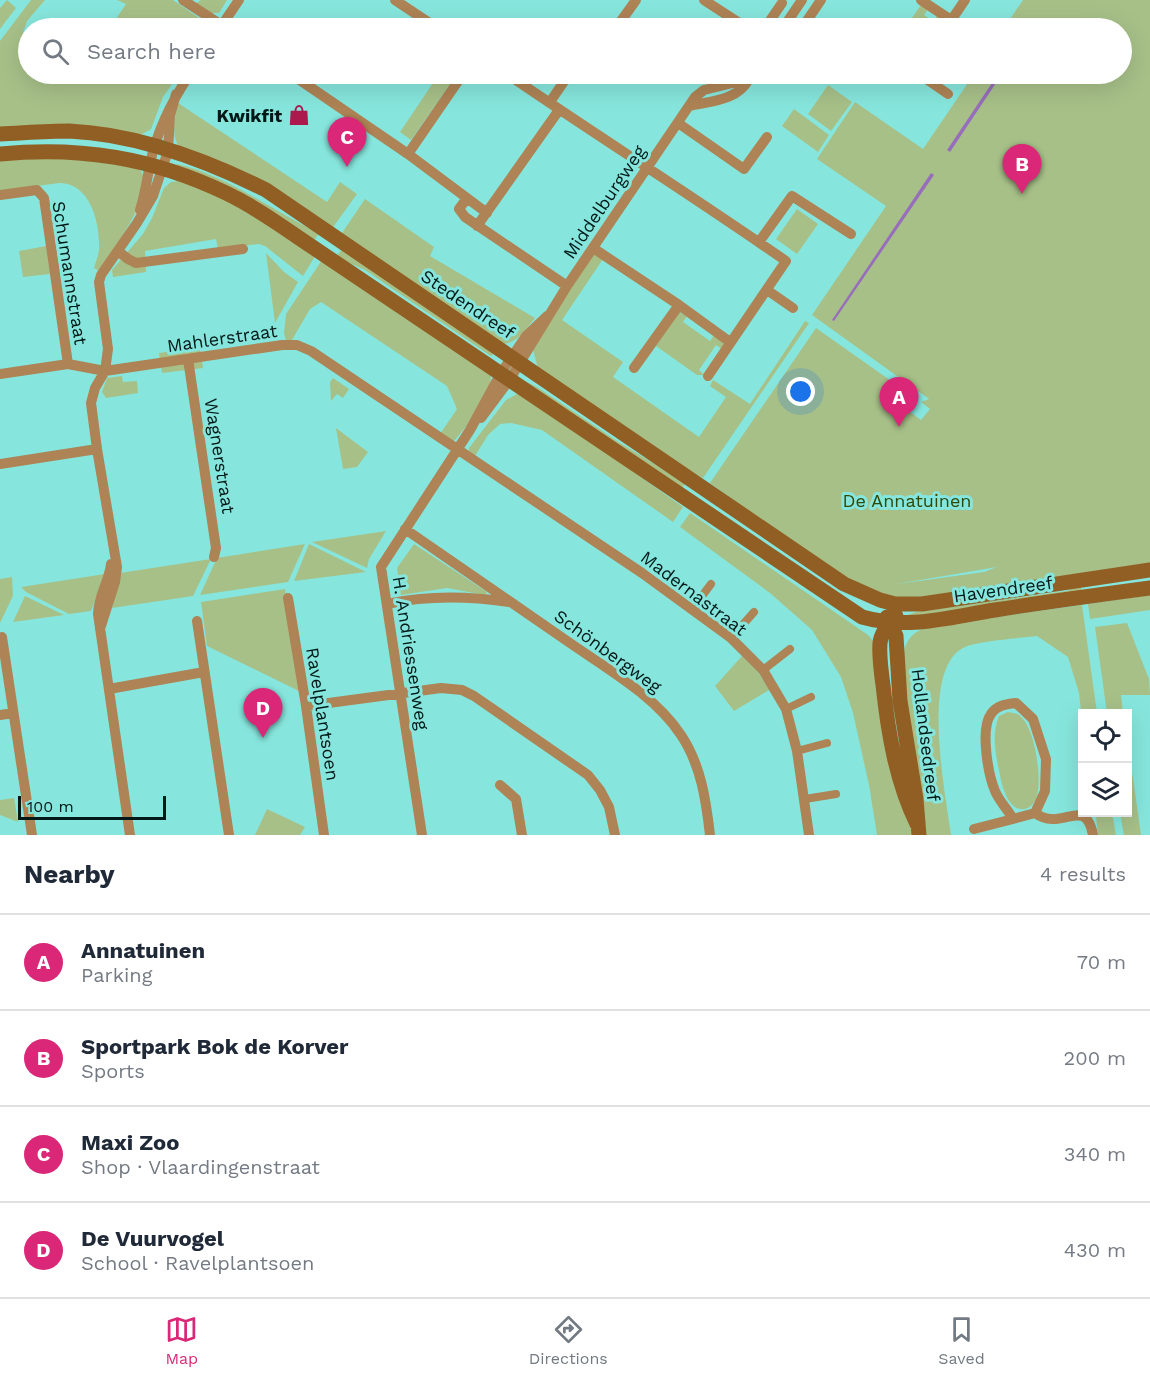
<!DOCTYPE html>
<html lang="en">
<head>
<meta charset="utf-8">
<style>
	:root { --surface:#fff; --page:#f2f2f3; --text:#1f2937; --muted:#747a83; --line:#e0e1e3; --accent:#db2777 }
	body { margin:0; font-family:"Work Sans",sans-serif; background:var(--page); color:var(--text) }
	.controls { position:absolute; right:18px; bottom:18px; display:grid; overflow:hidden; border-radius:0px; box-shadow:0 6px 24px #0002 }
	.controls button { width:54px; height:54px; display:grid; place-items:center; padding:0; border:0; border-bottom:2px solid var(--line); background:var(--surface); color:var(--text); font:30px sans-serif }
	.scale { position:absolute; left:18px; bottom:15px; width:148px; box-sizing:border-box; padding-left:6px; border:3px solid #001917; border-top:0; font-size:16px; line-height:21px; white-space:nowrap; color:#001917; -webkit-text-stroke:4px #86e6dd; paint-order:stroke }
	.you { position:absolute; left:801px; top:392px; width:21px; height:21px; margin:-15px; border:4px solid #fff; border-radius:50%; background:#1a73e8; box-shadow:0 0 0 9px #1a73e833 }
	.badge { display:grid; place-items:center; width:39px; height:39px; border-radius:50%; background:var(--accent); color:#fff; font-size:20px; font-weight:700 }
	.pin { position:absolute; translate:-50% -50px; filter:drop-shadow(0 2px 3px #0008) }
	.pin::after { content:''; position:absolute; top:32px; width:21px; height:18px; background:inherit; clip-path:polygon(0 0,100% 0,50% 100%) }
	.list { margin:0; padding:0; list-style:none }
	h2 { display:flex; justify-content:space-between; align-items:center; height:78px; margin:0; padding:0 24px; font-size:26px }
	h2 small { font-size:20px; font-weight:400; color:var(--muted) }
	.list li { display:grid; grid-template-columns:39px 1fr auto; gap:18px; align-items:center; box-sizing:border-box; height:96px; padding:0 24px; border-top:2px solid var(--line) }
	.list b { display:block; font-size:22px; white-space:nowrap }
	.list p { margin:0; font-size:20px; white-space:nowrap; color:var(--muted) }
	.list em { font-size:20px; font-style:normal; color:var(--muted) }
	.icon { flex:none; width:33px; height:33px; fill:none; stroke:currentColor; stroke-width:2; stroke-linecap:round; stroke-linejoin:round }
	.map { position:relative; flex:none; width:1150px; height:835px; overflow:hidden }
	.search { position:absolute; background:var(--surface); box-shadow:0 6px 24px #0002; left:18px; right:18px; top:18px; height:66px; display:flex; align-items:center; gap:15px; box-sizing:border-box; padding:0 21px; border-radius:33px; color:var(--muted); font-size:22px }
	.sheet { height:462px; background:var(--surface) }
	nav { display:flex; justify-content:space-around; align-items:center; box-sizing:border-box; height:84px; border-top:2px solid var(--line); background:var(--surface); font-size:16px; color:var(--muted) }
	nav a { display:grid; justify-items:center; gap:3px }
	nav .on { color:var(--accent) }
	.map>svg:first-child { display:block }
	.green { fill:#a7c088; fill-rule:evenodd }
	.water { fill:#976ebb }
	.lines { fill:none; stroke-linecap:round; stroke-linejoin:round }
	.pedestrian { stroke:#ae8355; stroke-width:8 }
	.minor { stroke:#ae8355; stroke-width:10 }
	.secondary { stroke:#915f23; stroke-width:15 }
	.labels { text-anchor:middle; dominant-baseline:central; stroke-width:6; stroke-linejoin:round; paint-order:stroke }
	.poi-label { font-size:18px; font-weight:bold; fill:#001917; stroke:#86e6dd; text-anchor:end }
	.street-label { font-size:18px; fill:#001917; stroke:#86e6dd }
	.park-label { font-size:18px; fill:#314705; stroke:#86e6dd }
</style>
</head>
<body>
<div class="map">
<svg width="1150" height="835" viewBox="0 0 1150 835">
	<rect width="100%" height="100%" fill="#86e6dd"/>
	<!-- green -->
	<path class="green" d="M7,0l9,8 -16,21v-21z
		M31,0h14l-18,21 -4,12 5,4v37h151l-16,23 -12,32 -14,8 -62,-10h-75v-86z
		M117,0h56l32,22 3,6h-98l16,-24z
		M201,0h26l-8,13h-9l-15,-9z
		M1023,0h127v563l-236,38 -16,-2 -52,-18 -136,-98 106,-155 95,67 3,5 -3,5 -10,-4 -2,3 22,16 9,-11 -9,-7 8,-3 -117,-84 74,-109 -69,-47 38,-57 68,47 51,-75h148v-46h-118zM997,567l-13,5 -94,13h1z
		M921,5l7,4 -4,6 9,6 4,-5 4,3 2,6 -2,3 -5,-3 -3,3h-28z
		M439,74h18l-46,66 -11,-8z
		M828,85l24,17 -21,29 -23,-17z
		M178,103l149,99 13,-20 17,12 -26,36 -153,-84c-7,-15 -3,-27 0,-43z
		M794,109l35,26 -11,17 -36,-26z
		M95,158l44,11c21,20 -28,83 -40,102l-5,-3c2,-7 6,-16 5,-23 0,-26 -10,-62 -40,-62l-59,8v-32z
		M177,164c52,12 95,47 142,69l-6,9 -137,-74z
		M178,181l38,12 101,60 -14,23 -38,-30 -6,-2 -41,5 -2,-10 -71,12 1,21 -33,5 -1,-7 31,-36 9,-16 12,-30 7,-6z
		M365,199l69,48 -4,9 105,62c-9,11 -17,25 -33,26l-162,-108z
		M797,209l21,15 -21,30 -21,-15z
		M46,246l4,28 -27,3 -4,-26z
		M342,249l152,104 -3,3 -126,-86 -29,-13z
		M266,253l18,19 14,10 -23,41z
		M594,254l9,5 -41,61 61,42 -10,15 86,60 27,-40 -16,-11 3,-6 37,24 55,-83 4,2 -106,155 -15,-8 -150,-102 -5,-18 20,-35z
		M324,257l167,118c0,24 -21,47 -36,65l-3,2 -12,-8 17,-25 -10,-23 -126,-84 -11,7 -18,31 -6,1 -2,-8 2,-19z
		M679,312l8,4 -4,6 27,19 5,-7 10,11 -3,4 -6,-4 -17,25 5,5h-7l-41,-29z
		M200,347l3,21 -41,5 -3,-20z
		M122,376l1,6 14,-1 1,12 -32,5 -4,-6 5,-14z
		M333,378l16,11 -6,9 -6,-4 -6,7 -1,-19z
		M525,381l12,6 83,56 66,40 -6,7z
		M517,394l8,1 10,7 148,105 -10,15 -131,-92 -31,-7 -11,1 -12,11 -13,21 -6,-5v-3l37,-48z
		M336,428l32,24 -11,15 -14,2z
		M690,513l178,122 6,7 39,193h-36l-8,-50 -16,-72 -12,-36 -29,-47 -42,-37 -90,-66z
		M386,531l-17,28 -2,9 -55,-26z
		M305,544l-17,38 -88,13 17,-37z
		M309,544l57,28 -72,9z
		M414,544l73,48 -2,3 -38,-7 -46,7 -4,-27z
		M211,559l-18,37 -81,12 8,-35z
		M105,574l-14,37 -22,3 -43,-22 -5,-5z
		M12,577l1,19 -13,27v-44z
		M1080,585l2,7 -186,27 20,-7 151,-21z
		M285,589l14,102 -92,-45 -6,-44z
		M1150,595v15l-60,9 -2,-15z
		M25,596l39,19 -51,7z
		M1082,605l15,108 -15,1v5l-3,-26 -11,-36 -31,-21c-17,2 -58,5 -72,11 -46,20 -19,148 -14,188h-25l-22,-153c-2,-28 -3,-48 27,-56z
		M1127,623l22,56 1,16h-29l2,18h-16l-12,-86z
		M742,656l16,16 11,18 -35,21 -19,-25z
		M1008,712c5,1 10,1 13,5 14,12 21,61 16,79 -2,6 -5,11 -12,13 -16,3 -23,-22 -25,-34 -4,-18 -9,-41 -1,-59z
		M1128,743l13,92h-17l-4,-22 8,-1z
		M14,798l4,24 -18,-7v-15z
		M267,809l38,18 -5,8h-45z
		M1093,813h19l4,22h-18l-2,-19z"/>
	<!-- water -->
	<path class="water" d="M998,74h4l-52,78 -3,-2z
		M931,173l3,2 -100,146 -2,-1z"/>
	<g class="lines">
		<!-- pedestrian -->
		<path class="pedestrian" d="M693,608l18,-24
			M731,638l23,-26
			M763,670l27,-21
			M786,709l25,-12
			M797,751l30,-8
			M805,799l31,-5"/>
		<!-- minor -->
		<path class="minor" d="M183,0l43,28
			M395,0l42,28
			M704,0l43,28
			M921,0l30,20
			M220,28l19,-28
			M599,28l2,-2 3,2
			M616,28l20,-28
			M765,28l17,-25
			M783,28l19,-28
			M802,28l19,-28
			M946,28l19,-28
			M291,74l117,80
			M463,74l-55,80 79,59
			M507,74c92,63 187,123 279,187l-78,115
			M919,74l29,20
			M550,102l19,-28
			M689,106c22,-5 48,-5 60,-27
			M678,123l66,46 23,-32
			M0,195l37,-5 7,8 24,166
			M467,198l-8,11 6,8 102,69
			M140,210c5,-15 7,-31 10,-46 7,-34 21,-62 40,-90
			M477,226l82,-116
			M759,242l33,-46 59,38
			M593,248l86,57 51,37
			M118,251l10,8 8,4 107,-14
			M767,290l26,18
			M188,359l28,189 -2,9
			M634,368l45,-63
			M0,374l68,-10 37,7 177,-26h15l14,6 331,222 89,65 32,32 23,39 11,42 12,84
			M481,418l29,-39 57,-93 128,-189 9,-7 45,-11
			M0,464l97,-15
			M405,529c55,38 110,76 165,114 39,27 85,53 111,92 20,30 25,65 29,100
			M111,564c-2,18 -13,32 -13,50l32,221
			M288,598l18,108 18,129
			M387,604c41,-9 81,-8 122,-2
			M197,621l32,214
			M100,629l15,-47 2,-15 -20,-118 -6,-46 4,-15 10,-17 3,-22 -9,-67 2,-7 36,-52 16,-27 15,-45 2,-35 6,-22
			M2,637l30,198
			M109,689l95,-17
			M1016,703l17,16 13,40 -1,32 -10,22 -22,6c-5,-9 -14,-18 -18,-28 -7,-17 -15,-62 -4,-77 6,-9 16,-10 25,-11z
			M306,706l135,-18 21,2 12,6 114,79 12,15 9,17 6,28
			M0,715l13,-2
			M500,785l16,14 6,36
			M1035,813c27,20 50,-19 58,22
			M974,829l39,-10
			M422,835l-41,-268 89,-137 31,-57 25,-37 21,-20"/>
		<!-- secondary -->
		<path class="secondary" d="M0,134c23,-1 46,-3 69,-3 68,3 137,29 197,59l578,394 36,16 15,4h27l228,-34
			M0,154c80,-8 153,4 226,39 30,14 58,35 85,53l551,371c46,13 87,0 133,-7 51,-8 103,-15 155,-22
			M896,616c-7,7 -15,16 -16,27 -1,13 1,28 3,42 5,47 13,96 34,139
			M887,617l9,19 4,65 16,98 3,36"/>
	</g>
	<!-- icons -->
	<defs>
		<symbol id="shop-bare" viewBox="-9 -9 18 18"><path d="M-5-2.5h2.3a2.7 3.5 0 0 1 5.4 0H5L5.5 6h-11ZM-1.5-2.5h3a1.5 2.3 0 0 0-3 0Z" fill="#ab194d" stroke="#86e6dd" stroke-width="2.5" paint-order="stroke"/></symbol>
	</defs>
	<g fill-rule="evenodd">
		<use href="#shop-bare" x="284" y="100" width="30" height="30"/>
	</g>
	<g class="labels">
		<!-- poi labels -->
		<g class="poi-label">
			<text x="282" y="115">Kwikfit</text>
		</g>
		<!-- street labels -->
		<g class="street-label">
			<text transform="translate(604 202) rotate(-56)">Middelburgweg</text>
			<text transform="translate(70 273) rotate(81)">Schumannstraat</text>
			<text transform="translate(468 304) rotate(34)">Stedendreef</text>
			<text transform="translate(222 338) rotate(-8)">Mahlerstraat</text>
			<text transform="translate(220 456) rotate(81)">Wagnerstraat</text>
			<text transform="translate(1003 589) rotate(-8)">Havendreef</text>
			<text transform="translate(694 593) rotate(37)">Madernastraat</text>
			<text transform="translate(608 651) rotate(36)">Schönbergweg</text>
			<text transform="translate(411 653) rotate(81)">H. Andriessenweg</text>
			<text transform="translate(323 714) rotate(81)">Ravelplantsoen</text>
			<text transform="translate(926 735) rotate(83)">Hollandsedreef</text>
		</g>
		<!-- park labels -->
		<g class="park-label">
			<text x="907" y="500">De Annatuinen</text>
		</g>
	</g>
</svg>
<div class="controls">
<button><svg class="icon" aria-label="locate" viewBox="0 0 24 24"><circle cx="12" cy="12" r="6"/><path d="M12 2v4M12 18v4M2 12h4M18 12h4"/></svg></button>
<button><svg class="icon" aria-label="layers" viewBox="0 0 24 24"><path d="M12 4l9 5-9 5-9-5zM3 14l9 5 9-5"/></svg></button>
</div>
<div class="scale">100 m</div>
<div class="you"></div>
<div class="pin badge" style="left:899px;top:427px">A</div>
<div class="pin badge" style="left:1022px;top:194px">B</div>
<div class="pin badge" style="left:347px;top:167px">C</div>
<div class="pin badge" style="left:263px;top:738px">D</div>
<div class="search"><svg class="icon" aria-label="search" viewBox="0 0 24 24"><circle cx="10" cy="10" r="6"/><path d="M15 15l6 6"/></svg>Search here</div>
</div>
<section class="sheet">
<h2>Nearby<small>4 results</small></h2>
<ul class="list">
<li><span class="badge">A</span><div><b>Annatuinen</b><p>Parking</p></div><em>70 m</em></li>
<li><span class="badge">B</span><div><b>Sportpark Bok de Korver</b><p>Sports</p></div><em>200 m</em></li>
<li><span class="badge">C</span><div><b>Maxi Zoo</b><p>Shop · Vlaardingenstraat</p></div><em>340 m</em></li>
<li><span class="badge">D</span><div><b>De Vuurvogel</b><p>School · Ravelplantsoen</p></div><em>430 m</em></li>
</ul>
</section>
<nav>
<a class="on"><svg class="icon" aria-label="map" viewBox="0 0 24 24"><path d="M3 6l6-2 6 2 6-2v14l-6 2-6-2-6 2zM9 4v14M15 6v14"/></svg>Map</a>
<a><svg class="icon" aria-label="directions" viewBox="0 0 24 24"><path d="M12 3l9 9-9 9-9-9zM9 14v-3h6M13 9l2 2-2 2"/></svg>Directions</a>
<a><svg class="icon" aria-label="saved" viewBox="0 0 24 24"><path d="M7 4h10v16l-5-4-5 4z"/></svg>Saved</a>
</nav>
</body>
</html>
